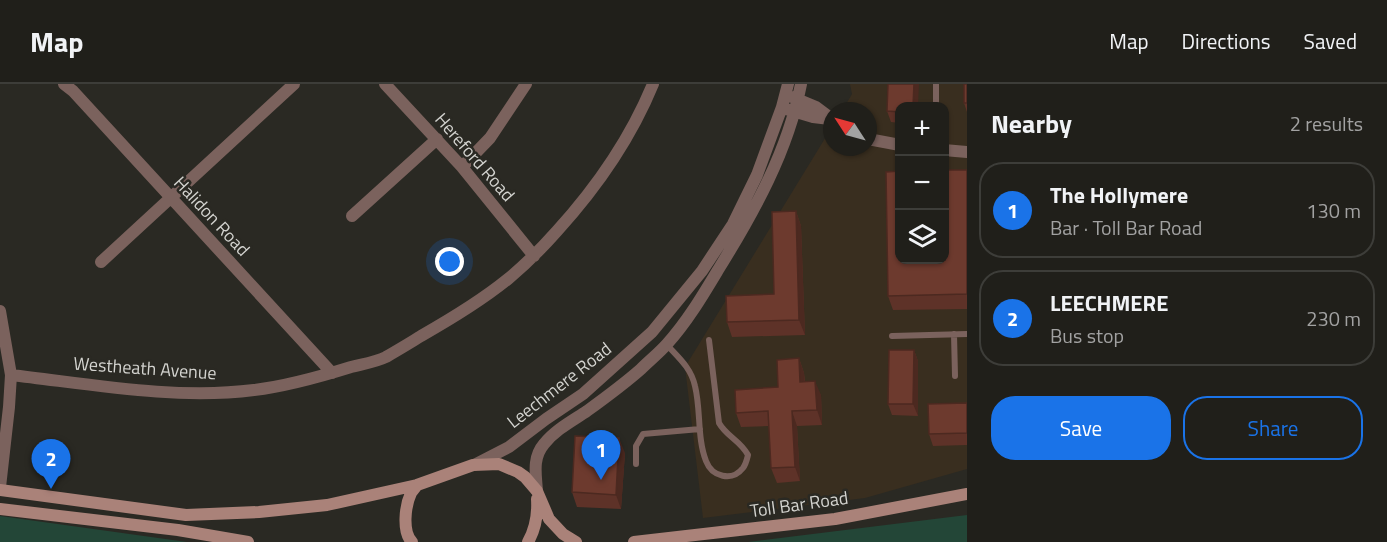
<!DOCTYPE html>
<html lang="en">
<head>
<meta charset="utf-8">
<style>
	:root { --surface:#201f1a; --page:#282723; --text:#f1f3f6; --muted:#a2a2a2; --line:#3d3d39; --accent:#1a73e8 }
	body { margin:0; font-family:"Titillium Web",sans-serif; background:var(--page); color:var(--text) }
	.controls { position:absolute; right:18px; top:18px; display:grid; overflow:hidden; border-radius:12px; box-shadow:0 2px 4px #0004 }
	.controls button { width:54px; height:54px; display:grid; place-items:center; padding:0; border:0; border-bottom:2px solid var(--line); background:var(--surface); color:var(--text); font:30px sans-serif }
	.compass { position:absolute; left:823px; top:18px; width:54px; height:54px; border-radius:50%; background:var(--surface); box-shadow:0 2px 4px #0004; rotate:306deg }
	.you { position:absolute; left:450px; top:178px; width:21px; height:21px; margin:-15px; border:4px solid #fff; border-radius:50%; background:#1a73e8; box-shadow:0 0 0 9px #1a73e833 }
	.badge { display:grid; place-items:center; width:39px; height:39px; border-radius:50%; background:var(--accent); color:#fff; font-size:20px; font-weight:700 }
	.pin { position:absolute; translate:-50% -50px; filter:drop-shadow(0 2px 3px #0008) }
	.pin::after { content:''; position:absolute; top:32px; width:21px; height:18px; background:inherit; clip-path:polygon(0 0,100% 0,50% 100%) }
	.list { margin:0; padding:0; list-style:none }
	h2 { display:flex; justify-content:space-between; align-items:center; height:78px; margin:0; padding:0 24px; font-size:26px }
	h2 small { font-size:20px; font-weight:400; color:var(--muted) }
	.list li { display:grid; grid-template-columns:39px 1fr auto; gap:18px; align-items:center; box-sizing:border-box; height:96px; margin:0 12px 12px; padding:0 12px; border:2px solid var(--line); border-radius:24px }
	.list b { display:block; font-size:22px; white-space:nowrap }
	.list p { margin:0; font-size:20px; white-space:nowrap; color:var(--muted) }
	.list em { font-size:20px; font-style:normal; color:var(--muted) }
	.actions { display:flex; gap:12px; padding:18px 24px }
	.actions a { flex:1; padding:14px 0; border:2px solid var(--accent); border-radius:24px; text-align:center; font-size:21px; color:var(--accent) }
	.actions .main { background:var(--accent); color:#fff }
	.icon { flex:none; width:33px; height:33px; fill:none; stroke:currentColor; stroke-width:2; stroke-linecap:round; stroke-linejoin:round }
	.map { position:relative; flex:none; width:967px; height:458px; overflow:hidden }
	header { display:flex; align-items:center; gap:36px; box-sizing:border-box; height:84px; padding:0 30px; background:var(--surface); border-bottom:2px solid var(--line) }
	header strong { font-size:28px }
	nav { display:flex; gap:33px; margin-inline-start:auto; font-size:21px }
	main { display:flex }
	aside { flex:1; background:var(--surface) }
	.map>svg:first-child { display:block }
	.industrial { fill:#392e1f; fill-rule:evenodd }
	.green { fill:#234637 }
	.lines { fill:none; stroke-linecap:round; stroke-linejoin:round }
	.service { stroke:#7b625d; stroke-width:6 }
	.minor { stroke:#7b625d; stroke-width:12 }
	.tertiary { stroke:#7b625d; stroke-width:12 }
	.secondary { stroke:#aa8279; stroke-width:12 }
	.wall { fill:#5e3228 }
	.shaded-wall { fill:#4c2920 }
	.building { fill:#6d3a2e; stroke:#4c2920; stroke-width:1.5 }
	.labels { text-anchor:middle; dominant-baseline:central; stroke-width:5; stroke-linejoin:round; paint-order:stroke }
	.street-label { font-size:18px; fill:#d3d3cf; stroke:#2a2923 }
</style>
</head>
<body>
<header>
<strong>Map</strong>
<nav><a>Map</a><a>Directions</a><a>Saved</a></nav>
</header>
<main>
<div class="map">
<svg width="967" height="458" viewBox="0 0 967 458">
	<rect width="100%" height="100%" fill="#2a2923"/>
	<!-- industrial -->
	<path class="industrial" d="M850,0h117v385l-102,29 -162,20 -18,-151 147,-240v20h36v-36h-26l10,-17zM900,22h44v154h-44z"/>
	<!-- green -->
	<path class="green" d="M967,431v27h-219z
		M0,432l187,26h-187z"/>
	<g class="lines">
		<!-- service -->
		<path class="service" d="M936,22v-22
			M954,250l1,42
			M892,252l75,-2
			M667,261c12,13 24,23 28,41 6,24 2,52 11,75 6,16 26,21 37,7 3,-4 4,-9 5,-13 -8,-15 -21,-18 -29,-32l-10,-83
			M636,380v-18l7,-12 57,-5"/>
		<!-- minor -->
		<path class="minor" d="M64,0l9,7 259,282
			M385,0l77,83 72,89
			M462,83l28,-29 36,-54
			M352,132l85,-77
			M101,178l193,-178
			M0,227l11,64 -2,32 -9,80
			M11,291c79,9 164,25 243,15 34,-4 65,-13 97,-23 12,-3 25,-5 35,-10 12,-7 24,-14 35,-21 30,-17 60,-35 87,-57 18,-15 34,-31 49,-48 40,-44 73,-91 96,-147"/>
		<!-- tertiary -->
		<path class="tertiary" d="M792,13l24,10 16,12
			M786,25l27,8 17,2
			M868,55l32,6
			M944,66l23,2
			M474,381l35,-18 37,-28 37,-25 69,-62 50,-61 31,-47 24,-49 25,-68 6,-23
			M537,407c-1,-16 -5,-33 7,-47 11,-14 28,-23 43,-33 18,-13 37,-27 54,-42 8,-8 18,-16 26,-25 20,-22 36,-49 51,-74 36,-58 70,-119 83,-186"/>
		<!-- secondary -->
		<path class="secondary" d="M0,406l186,25 73,-3 68,-7 90,-20 56,-20 26,-1 19,8 7,5 12,14 12,28 14,15 13,8
			M0,425l178,21 70,12
			M412,458c-10,-10 -7,-36 -1,-49 2,-3 4,-5 6,-8
			M528,458c8,-14 10,-27 9,-43
			M634,458l201,-23 132,-25"/>
	</g>
	<!-- wall -->
	<path class="wall" d="M967,0v28l-3,-9z
		M900,22v17l-9,-1 -4,-11z
		M967,86v139l-74,1 -5,-14z
		M796,127l5,15 4,109 -73,2 -5,-15 47,-28z
		M914,266l4,11v55l-26,-1 -4,-11z
		M799,274l5,15 1,8 16,14 1,30 -25,1 3,55 -23,2 -6,-15 -2,-42 -28,1 -5,-14 42,-26z
		M967,319v42l-34,1 -4,-12z
		M625,369l-4,56 -44,-2 -5,-15z"/>
	<!-- shaded-wall -->
	<path class="shaded-wall" d="M914,0h5l-1,22h-5z
		M796,127l5,15 4,109 -6,-15z
		M914,266l4,11v55l-5,-12z
		M799,274l5,15 2,24 -6,-15z
		M815,297l6,14 1,30 -5,-15z
		M792,327l5,15 3,55 -5,-14z
		M619,354l6,15 -4,56 -5,-14z"/>
	<!-- building -->
	<path class="building" d="M888,0h26l-1,22h-13v6l-13,-1z
		M964,0h3v19h-3z
		M945,86h22v124l-79,2 -2,-124 14,-1v89h45z
		M796,127l3,109 -72,2 -1,-26 48,-2 -2,-82z
		M889,266h25l-1,54h-25z
		M799,274l1,24 15,-1 2,29 -25,1 3,56 -24,1 -3,-57 -32,2 -1,-23 43,-3 -1,-27z
		M967,319v30l-38,1 -1,-30z
		M575,352l44,2 -3,57 -44,-3z"/>
	<g class="labels">
		<!-- street labels -->
		<g class="street-label">
			<text transform="translate(475 73) rotate(49)">Hereford Road</text>
			<text transform="translate(212 132) rotate(47)">Halidon Road</text>
			<text transform="translate(145 284) rotate(4)">Westheath Avenue</text>
			<text transform="translate(559 301) rotate(-38)">Leechmere Road</text>
			<text transform="translate(799 420) rotate(-8)">Toll Bar Road</text>
		</g>
	</g>
</svg>
<div class="controls">
<button>+</button>
<button>−</button>
<button><svg class="icon" aria-label="layers" viewBox="0 0 24 24"><path d="M12 4l9 5-9 5-9-5zM3 14l9 5 9-5"/></svg></button>
</div>
<svg class="compass" viewBox="-18 -18 36 36"><path d="M0-13l5 13h-10z" fill="#e53935"/><path d="M0 13l5-13h-10z" fill="#a2a2a2"/></svg>
<div class="you"></div>
<div class="pin badge" style="left:601px;top:396px">1</div>
<div class="pin badge" style="left:51px;top:405px">2</div>
</div>
<aside>
<h2>Nearby<small>2 results</small></h2>
<ul class="list">
<li><span class="badge">1</span><div><b>The Hollymere</b><p>Bar · Toll Bar Road</p></div><em>130 m</em></li>
<li><span class="badge">2</span><div><b>LEECHMERE</b><p>Bus stop</p></div><em>230 m</em></li>
</ul>
<div class="actions"><a class="main">Save</a><a>Share</a></div>
</aside>
</main>
</body>
</html>
